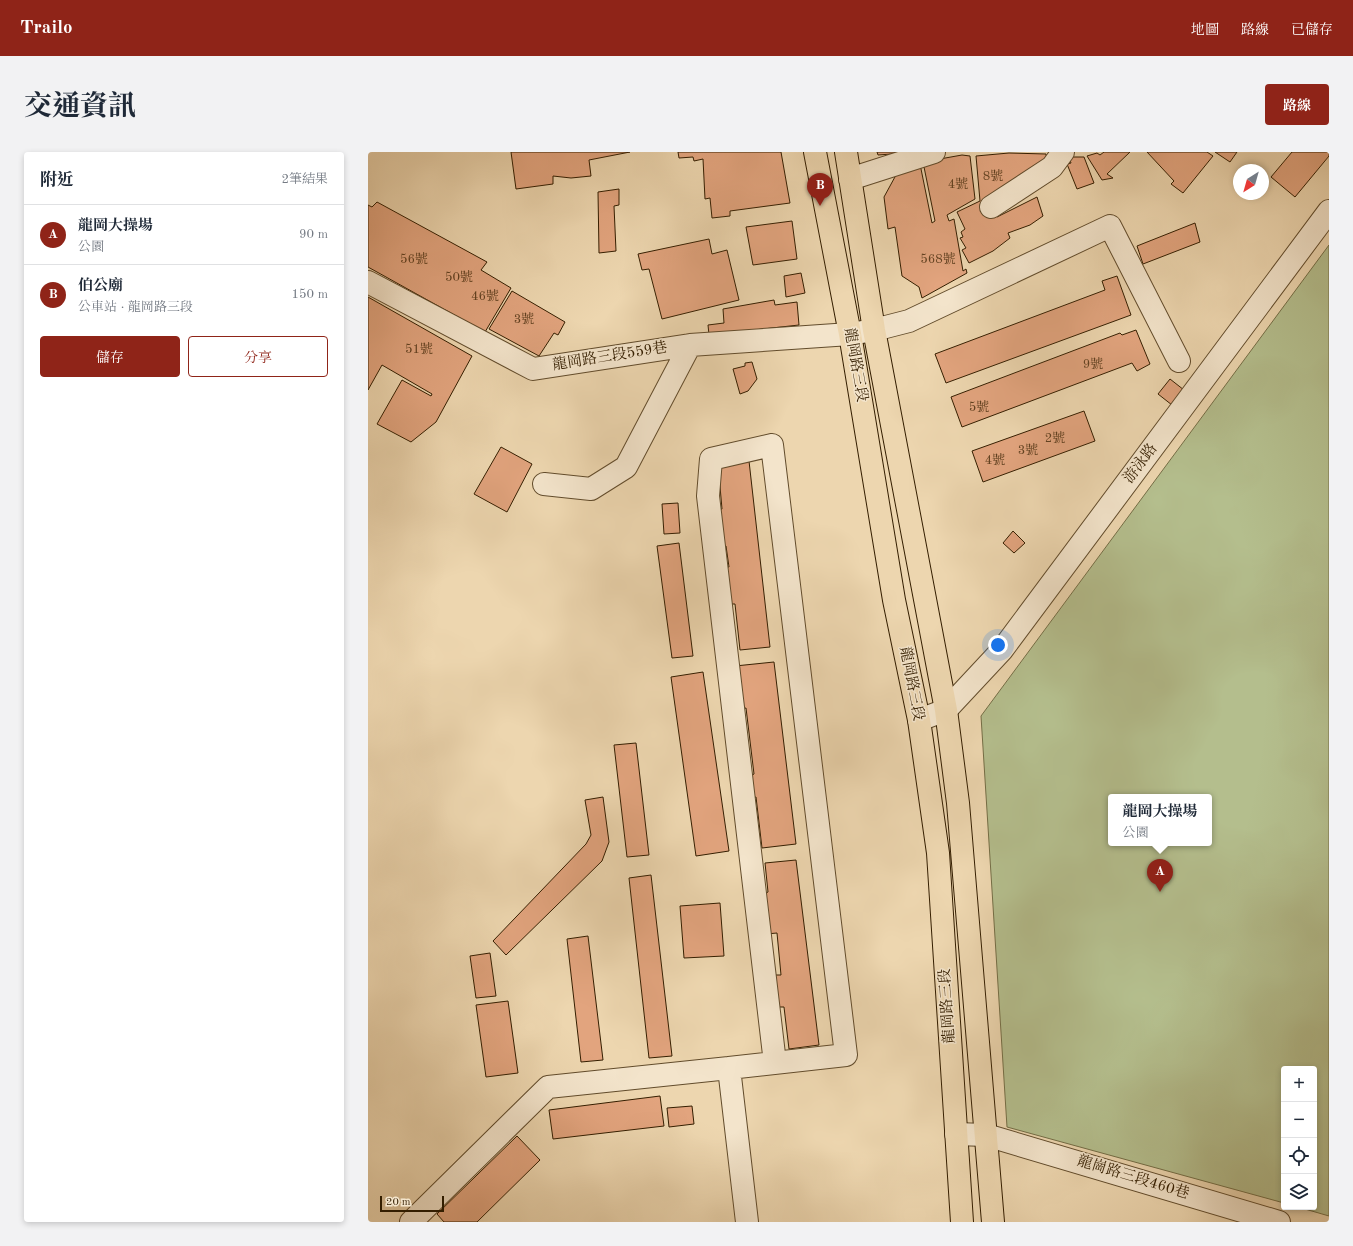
<!DOCTYPE html>
<html lang="zh-TW">
<head>
<meta charset="utf-8">
<style>
	:root { --surface:#fff; --page:#f2f2f3; --text:#1f2937; --muted:#747a83; --line:#e0e1e3; --accent:#8f2418 }
	body { margin:0; font-family:"Old Standard TT","Noto Serif TC",serif; background:var(--page); color:var(--text) }
	.controls { position:absolute; right:12px; bottom:12px; display:grid; overflow:hidden; border-radius:4px; box-shadow:0 2px 6px #0003 }
	.controls button { width:36px; height:36px; display:grid; place-items:center; padding:0; border:0; border-bottom:1px solid var(--line); background:var(--surface); color:var(--text); font:20px sans-serif }
	.compass { position:absolute; left:865px; top:12px; width:36px; height:36px; border-radius:50%; background:var(--surface); box-shadow:0 2px 6px #0003; rotate:217deg }
	.scale { position:absolute; left:12px; bottom:10px; width:64px; box-sizing:border-box; padding-left:4px; border:2px solid #341e00; border-top:0; font-size:11px; line-height:14px; white-space:nowrap; color:#341e00; -webkit-text-stroke:3px #f3e4cb; paint-order:stroke }
	.you { position:absolute; left:630px; top:493px; width:14px; height:14px; margin:-10px; border:3px solid #fff; border-radius:50%; background:#1a73e8; box-shadow:0 0 0 6px #1a73e833 }
	.badge { display:grid; place-items:center; width:26px; height:26px; border-radius:50%; background:var(--accent); color:#fff; font-size:13px; font-weight:700 }
	.pin { position:absolute; translate:-50% -33px; filter:drop-shadow(0 1px 2px #0008) }
	.pin::after { content:''; position:absolute; top:21px; width:14px; height:12px; background:inherit; clip-path:polygon(0 0,100% 0,50% 100%) }
	.popup { position:absolute; left:740px; top:642px; width:104px; height:52px; box-sizing:border-box; display:grid; place-content:center; border-radius:4px; background:var(--surface); filter:drop-shadow(0 1px 3px #0005); font-size:13px; white-space:nowrap; color:var(--muted) }
	.popup b { font-size:15px; color:var(--text) }
	.popup::after { content:''; position:absolute; left:50%; top:100%; margin-left:-8px; border:8px solid transparent; border-top-color:var(--surface) }
	.list { margin:0; padding:0; list-style:none }
	h2 { display:flex; justify-content:space-between; align-items:center; height:52px; margin:0; padding:0 16px; font-size:17px }
	h2 small { font-size:13px; font-weight:400; color:var(--muted) }
	.list li { display:grid; grid-template-columns:26px 1fr auto; gap:12px; align-items:center; box-sizing:border-box; height:60px; padding:0 16px; border-top:1px solid var(--line) }
	.list b { display:block; font-size:15px; white-space:nowrap }
	.list p { margin:0; font-size:13px; white-space:nowrap; color:var(--muted) }
	.list em { font-size:13px; font-style:normal; color:var(--muted) }
	.actions { display:flex; gap:8px; padding:12px 16px }
	.actions a { flex:1; padding:9px 0; border:1px solid var(--accent); border-radius:4px; text-align:center; font-size:14px; color:var(--accent) }
	.actions .main { background:var(--accent); color:#fff }
	.icon { flex:none; width:22px; height:22px; fill:none; stroke:currentColor; stroke-width:2; stroke-linecap:round; stroke-linejoin:round }
	.map { position:relative; flex:none; width:961px; height:1070px; overflow:hidden; border-radius:4px }
	header { display:flex; align-items:center; gap:24px; box-sizing:border-box; height:56px; padding:0 20px; background:var(--accent); color:#fff }
	header strong { font-size:19px }
	nav { display:flex; gap:22px; margin-inline-start:auto; font-size:14px }
	.intro { display:flex; align-items:center; justify-content:space-between; box-sizing:border-box; height:96px; padding:0 24px }
	h1 { margin:0; font-size:28px }
	.button { padding:10px 18px; border-radius:4px; background:var(--accent); color:#fff; font-size:14px; font-weight:700 }
	main { display:flex; gap:24px; padding:0 24px }
	aside { flex:1; background:var(--surface); border-radius:4px; box-shadow:0 2px 6px #0003 }
	.map>svg:first-child { display:block }
	.park { fill:#b4be8d; stroke:#746e46; fill-rule:evenodd }
	.building { fill:#e2a47e; stroke:#341e00 }
	.lines { fill:none; stroke-linecap:round; stroke-linejoin:round }
	.minor-casing { stroke:#624c2c; stroke-width:24 }
	.major-casing { stroke:#341e00; stroke-width:24 }
	.minor { stroke:#f3e4cb; stroke-width:22 }
	.major { stroke:#edd6af; stroke-width:22 }
	.labels { text-anchor:middle; dominant-baseline:central; stroke-width:3; stroke-linejoin:round; paint-order:stroke }
	.number-label { font-size:13px; fill:#604020 }
	.street-label { font-size:15px; fill:#341e00; stroke:#f3e4cb }
</style>
</head>
<body>
<header>
<strong>Trailo</strong>
<nav><a>地圖</a><a>路線</a><a>已儲存</a></nav>
</header>
<div class="intro"><h1>交通資訊</h1><a class="button">路線</a></div>
<main>
<aside>
<h2>附近<small>2筆結果</small></h2>
<ul class="list">
<li><span class="badge">A</span><div><b>龍岡大操場</b><p>公園</p></div><em>90 m</em></li>
<li><span class="badge">B</span><div><b>伯公廟</b><p>公車站 · 龍岡路三段</p></div><em>150 m</em></li>
</ul>
<div class="actions"><a class="main">儲存</a><a>分享</a></div>
</aside>
<div class="map">
<svg width="961" height="1070" viewBox="0 0 961 1070">
	<rect width="100%" height="100%" fill="#edd6af"/>
	<filter id="stains"><feTurbulence type="fractalNoise" baseFrequency=".005" numOctaves="4"/><feColorMatrix values="0 0 0 0 .2 0 0 0 0 .09 0 0 0 0 .02 0 0 0 .5 -.17"/></filter>
	<radialGradient id="worn" r=".72"><stop offset=".6" stop-color="#630" stop-opacity="0"/><stop offset="1" stop-color="#630" stop-opacity=".3"/></radialGradient>
	<!-- park -->
	<path class="park" d="M961,93v971l-31,-9h16v-138h-30v134l-277,-76 -26,-411zM743,645h98v46h-98z"/>
	<!-- building -->
	<path class="building" d="M143,0h119l-41,8 2,16 -20,2 -18,-2v8l-37,5z
		M310,0h103l9,51 -60,8v5l-18,2 -2,-20 -5,1 -2,-40 -9,2 -1,-4 -14,1z
		M509,0h42l-41,3z
		M736,0h26l-23,22 6,4 -11,2 -15,-24 10,-3 3,2z
		M779,0h60l6,4 -30,37 -12,-9 3,-3z
		M847,0h22l-7,10z
		M924,0h37v4l-34,41 -24,-20z
		M641,1l37,1 2,15 -59,33 8,15 40,-20 6,19 -13,9 -22,8 2,5 -17,13 -24,12 -7,-13 4,-2 -6,-10 3,-1 -2,-5 4,-3 -8,-17 23,-11 -4,-45z
		M594,3l8,1 5,43 -28,16 2,6 5,-2 9,52 3,-2 1,4 -45,25 -3,-11 -17,-11 -7,-49 -7,2 -4,-32 12,-22 24,-11 12,59 3,-2 -12,-59z
		M701,5h15l10,26 -17,6 -10,-25 4,-1z
		M251,37v16l-5,1 2,45 -17,2 -1,-61z
		M9,50l110,60 -6,8 30,18 -26,44 -117,-65v-62l4,2z
		M424,69l5,38 -44,6 -7,-38z
		M827,71l5,19 -57,22 -6,-18z
		M341,87l3,15 15,-4 12,50 -77,19 -13,-50 -7,1 -4,-16z
		M433,121l4,20 -19,4 -2,-21z
		M749,124l14,39 -185,68 -11,-29 170,-64 -3,-9z
		M144,139l53,31 -7,13 -4,-2 -15,23 -50,-27z
		M0,145l104,59 -36,66 -25,20 -34,-18 25,-44 29,16 1,-2 -50,-29 -14,25z
		M406,148l1,5 22,-3 2,23 -90,10 -1,-10 16,-2 -1,-14z
		M768,178l14,34 -13,7 -5,-8 -170,64 -11,-30 169,-64 2,2z
		M384,210l5,17 -9,12 -8,3 -7,-25 12,-3v-3z
		M802,227l14,11 -12,15 -14,-11z
		M716,259l11,30 -112,41 -11,-31z
		M133,295l31,17 -25,48 -33,-18z
		M381,309l21,186 -30,3 -5,-46h-9l-3,-37h6l-3,-21 -7,1 -3,-37 6,-1 -4,-45z
		M310,351l2,30 -16,1 -2,-30z
		M645,379l12,12 -11,10 -11,-10z
		M311,391l14,113 -21,2 -15,-112z
		M406,510l22,182 -34,4 -6,-51 -7,1 -2,-20 7,-4 -8,-66 -5,1 -6,-43z
		M335,520l26,179 -33,5 -25,-179z
		M268,591l13,112 -22,2 -13,-112z
		M235,645l6,45 -7,19 -96,94 -13,-14 93,-97 5,-9 -6,-35z
		M428,708l23,185 -30,4 -5,-42h-6l-3,-32h6l-4,-42 -11,1 -4,-39 6,-3 -3,-29z
		M283,723l21,181 -23,2 -20,-180z
		M352,751l4,53 -40,2 -4,-52z
		M220,784l15,124 -22,2 -14,-123z
		M122,801l6,43 -20,2 -6,-42z
		M140,849l10,72 -32,4 -10,-72z
		M292,944l4,30 -111,13 -4,-29z
		M324,954l2,18 -25,3 -2,-19z
		M149,984l23,24 -63,62h-33l-7,-8z"/>
	<g class="lines">
		<defs>
			<path id="minor" d="M482,27l84,-27
				M623,55l61,-40 11,-15
				M0,130l165,87 157,-24 160,-11 24,-4 35,-9 201,-95 69,135
				M176,332l47,5 35,-22 64,-122
				M551,568l27,-10 56,-60 327,-439
				M361,916l117,-13 -74,-610 -61,14 -3,37 67,567
				M588,982l30,1 293,87
				M43,1070l137,-135 181,-19 18,154"/>
			<path id="major" d="M447,0l35,182 44,266 25,120 19,133 24,369
				M478,0l28,178 72,380 12,93 35,419"/>
		</defs>
		<!-- minor casing -->
		<use href="#minor" class="minor-casing"/>
		<!-- major casing -->
		<use href="#major" class="major-casing"/>
		<!-- minor -->
		<use href="#minor" class="minor"/>
		<!-- major -->
		<use href="#major" class="major"/>
	</g>
	<g class="labels">
		<!-- number labels -->
		<g class="number-label">
			<text x="625" y="24">8號</text>
			<text x="590" y="32">4號</text>
			<text x="46" y="107">56號</text>
			<text x="570" y="107">568號</text>
			<text x="91" y="125">50號</text>
			<text x="117" y="144">46號</text>
			<text x="156" y="167">3號</text>
			<text x="51" y="197">51號</text>
			<text x="725" y="212">9號</text>
			<text x="611" y="255">5號</text>
			<text x="687" y="286">2號</text>
			<text x="660" y="298">3號</text>
			<text x="627" y="308">4號</text>
		</g>
		<!-- street labels -->
		<g class="street-label">
			<text transform="translate(242 205) rotate(-9)">龍岡路三段559巷</text>
			<text transform="translate(487 213) rotate(80)">龍岡路三段</text>
			<text transform="translate(773 312) rotate(-53)">游泳路</text>
			<text transform="translate(543 532) rotate(79)">龍岡路三段</text>
			<text transform="translate(580 854) rotate(-94)">龍岡路三段</text>
			<text transform="translate(765 1026) rotate(17)">龍崗路三段460巷</text>
		</g>
	</g>
	<rect width="100%" height="100%" filter="url(#stains)"/>
	<rect width="100%" height="100%" fill="url(#worn)"/>
</svg>
<div class="controls">
<button>+</button>
<button>−</button>
<button><svg class="icon" aria-label="locate" viewBox="0 0 24 24"><circle cx="12" cy="12" r="6"/><path d="M12 2v4M12 18v4M2 12h4M18 12h4"/></svg></button>
<button><svg class="icon" aria-label="layers" viewBox="0 0 24 24"><path d="M12 4l9 5-9 5-9-5zM3 14l9 5 9-5"/></svg></button>
</div>
<svg class="compass" viewBox="-18 -18 36 36"><path d="M0-13l5 13h-10z" fill="#e53935"/><path d="M0 13l5-13h-10z" fill="#747a83"/></svg>
<div class="scale">20 m</div>
<div class="you"></div>
<div class="pin badge" style="left:792px;top:740px">A</div>
<div class="popup"><b>龍岡大操場</b>公園</div>
<div class="pin badge" style="left:452px;top:54px">B</div>
</div>
</main>
</body>
</html>
